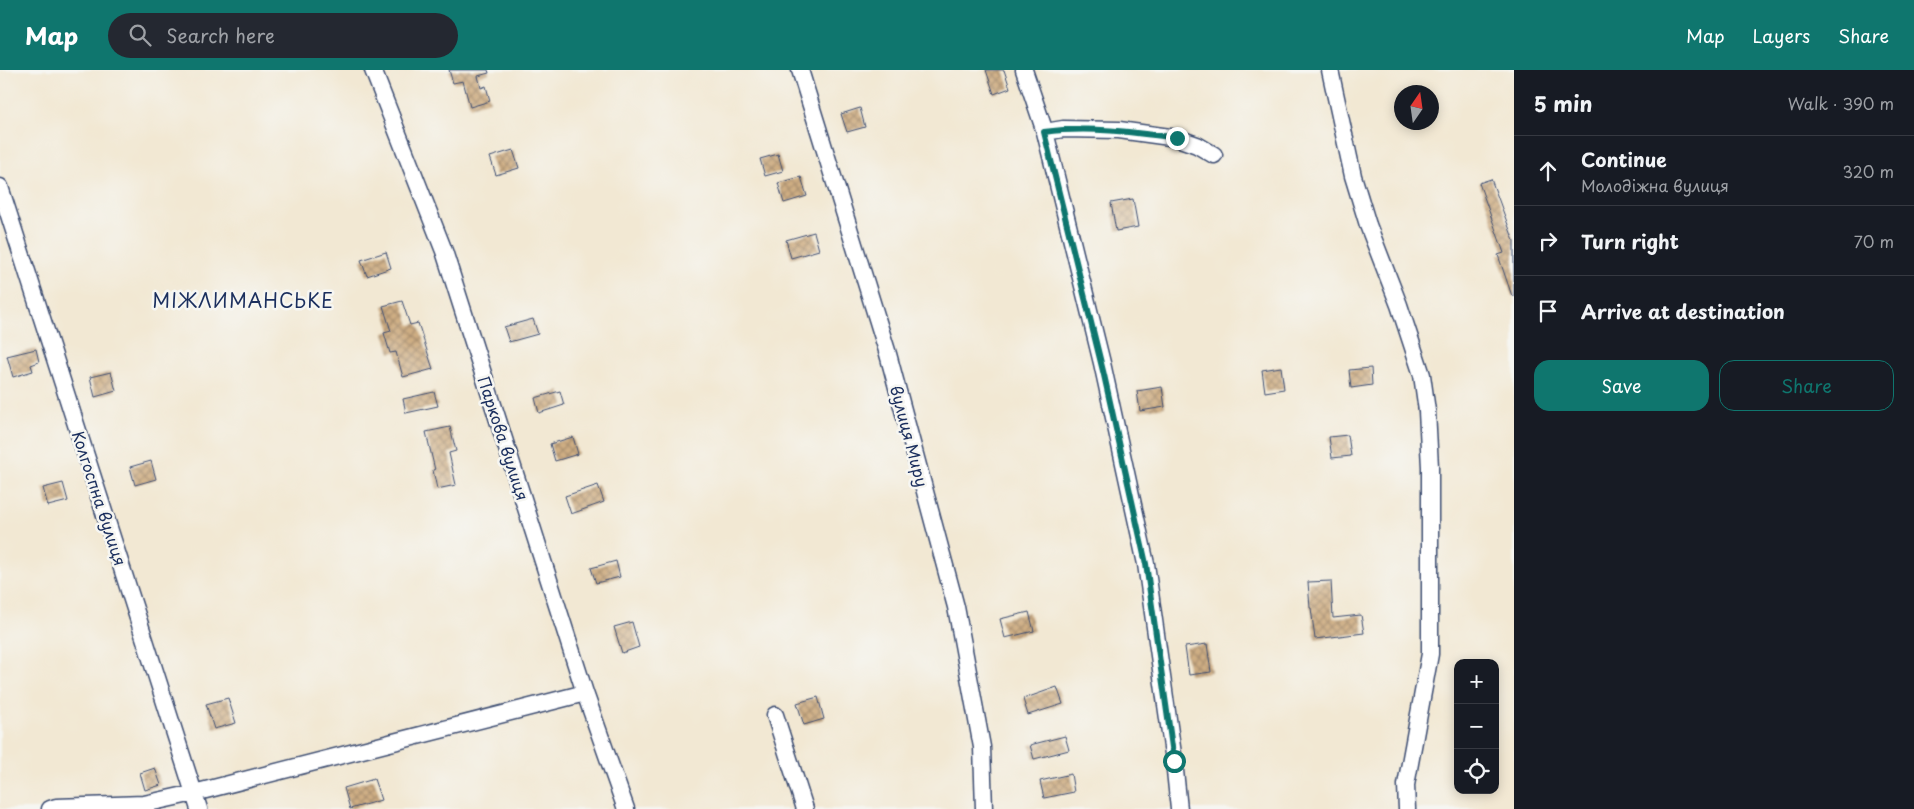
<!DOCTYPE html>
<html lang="en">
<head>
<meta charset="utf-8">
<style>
	:root { --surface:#171b24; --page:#242831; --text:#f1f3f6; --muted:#9ea1a6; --line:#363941; --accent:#0f766e }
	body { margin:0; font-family:"Playpen Sans",sans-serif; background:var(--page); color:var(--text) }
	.controls { position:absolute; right:15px; bottom:15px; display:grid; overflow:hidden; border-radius:10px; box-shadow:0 2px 12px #0003 }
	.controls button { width:45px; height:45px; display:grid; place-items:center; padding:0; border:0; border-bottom:1px solid var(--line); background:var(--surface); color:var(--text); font:25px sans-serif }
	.compass { position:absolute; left:1394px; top:15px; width:45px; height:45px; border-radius:50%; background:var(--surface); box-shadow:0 2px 12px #0003; rotate:13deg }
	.stop { position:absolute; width:15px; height:15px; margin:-11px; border:4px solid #0f766e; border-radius:50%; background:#fff }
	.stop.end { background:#0f766e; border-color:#fff; box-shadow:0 1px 5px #0008 }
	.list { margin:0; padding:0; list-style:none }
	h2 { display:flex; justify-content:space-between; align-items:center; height:65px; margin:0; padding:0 20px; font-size:21px }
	h2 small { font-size:16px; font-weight:400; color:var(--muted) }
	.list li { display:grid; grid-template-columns:32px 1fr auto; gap:15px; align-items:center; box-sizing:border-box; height:70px; padding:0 20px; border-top:1px solid var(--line) }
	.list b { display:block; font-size:19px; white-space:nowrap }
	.list p { margin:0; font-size:16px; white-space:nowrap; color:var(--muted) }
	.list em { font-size:16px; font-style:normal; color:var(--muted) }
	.actions { display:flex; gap:10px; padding:15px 20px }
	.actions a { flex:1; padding:11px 0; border:1px solid var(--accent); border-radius:15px; text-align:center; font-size:18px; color:var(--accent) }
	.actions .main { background:var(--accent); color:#fff }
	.icon { flex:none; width:28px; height:28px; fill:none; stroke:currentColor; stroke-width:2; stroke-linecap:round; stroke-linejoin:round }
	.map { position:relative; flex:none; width:1514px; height:739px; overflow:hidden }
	header { display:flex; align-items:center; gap:30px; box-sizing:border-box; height:70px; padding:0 25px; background:var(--accent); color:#fff }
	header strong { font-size:24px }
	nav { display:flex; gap:28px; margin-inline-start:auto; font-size:18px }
	.search { width:350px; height:45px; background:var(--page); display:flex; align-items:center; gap:12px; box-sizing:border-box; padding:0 18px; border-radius:28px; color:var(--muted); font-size:19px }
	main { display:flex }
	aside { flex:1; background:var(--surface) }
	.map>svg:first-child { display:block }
	.building { fill:url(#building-cross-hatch) }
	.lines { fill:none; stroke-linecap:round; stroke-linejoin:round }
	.minor-casing { stroke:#3b4b70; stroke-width:19 }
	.minor { stroke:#fff; stroke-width:16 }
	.route { stroke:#0f766e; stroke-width:6 }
	.labels { text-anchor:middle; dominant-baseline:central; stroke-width:5; stroke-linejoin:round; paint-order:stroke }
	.street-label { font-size:16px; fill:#1b2f5e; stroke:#f6f6f2 }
	.quarter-label { font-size:19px; letter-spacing:1px; fill:#1b2f5e; stroke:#f6f6f2 }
</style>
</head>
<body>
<header>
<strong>Map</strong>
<div class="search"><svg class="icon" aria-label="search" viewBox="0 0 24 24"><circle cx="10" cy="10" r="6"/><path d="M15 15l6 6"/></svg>Search here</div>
<nav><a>Map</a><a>Layers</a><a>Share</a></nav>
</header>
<main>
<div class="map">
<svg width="1514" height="739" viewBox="0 0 1514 739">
	<defs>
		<pattern id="building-cross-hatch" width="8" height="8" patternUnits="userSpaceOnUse" patternTransform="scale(1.25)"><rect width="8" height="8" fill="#cead83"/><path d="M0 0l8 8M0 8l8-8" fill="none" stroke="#a68d6e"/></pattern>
	</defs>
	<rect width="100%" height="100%" fill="#f6f6f2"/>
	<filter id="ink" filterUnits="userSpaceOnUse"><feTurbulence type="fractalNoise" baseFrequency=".02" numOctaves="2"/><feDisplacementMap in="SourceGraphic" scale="10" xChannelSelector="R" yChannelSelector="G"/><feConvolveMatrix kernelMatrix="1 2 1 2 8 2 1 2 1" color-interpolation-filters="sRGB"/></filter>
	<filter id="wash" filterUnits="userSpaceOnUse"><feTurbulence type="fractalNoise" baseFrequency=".0096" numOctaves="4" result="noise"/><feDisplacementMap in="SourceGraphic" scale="20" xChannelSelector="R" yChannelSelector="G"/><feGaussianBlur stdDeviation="1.12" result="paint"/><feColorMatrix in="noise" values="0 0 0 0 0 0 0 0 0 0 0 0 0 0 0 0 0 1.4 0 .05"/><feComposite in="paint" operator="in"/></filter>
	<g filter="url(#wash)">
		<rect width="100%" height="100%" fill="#f2e8d3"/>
		<g id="blocks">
			<!-- building -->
			<path class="building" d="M449,0h39l1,3 -11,3 3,12 5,-2 4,15 -20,6 -7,-26 -10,2z
				M986,0h18l6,18 -16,6z
				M860,38l5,19 -18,5 -6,-18z
				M513,80l6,18 -23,7 -6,-18z
				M778,84l5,17 -18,5 -5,-17z
				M801,107l6,19 -23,7 -6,-20z
				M1491,109l23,62v55h-2l-14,-41 6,-2 -25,-70z
				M1133,129l5,28 -22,4 -5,-28z
				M814,162l5,18 -28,8 -5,-18z
				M386,182l5,16 -24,8 -6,-16z
				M402,231l8,24 8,-2 15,46 -30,8 -7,-25 -6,1 -6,-20 7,-2 -8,-25z
				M533,249l5,15 -29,8 -5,-15z
				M36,279l3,13 -8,3 2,6 -20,6 -6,-21z
				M1281,297l3,22 -19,3 -3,-22z
				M1371,298l1,17 -21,3 -2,-18z
				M111,302l5,19 -21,6 -5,-20z
				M1162,317l3,20 -25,4 -3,-20z
				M560,321l4,14 -25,8 -4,-15z
				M434,322l4,14 -32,7 -3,-14z
				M450,357l6,24 -7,2 7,32 -19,4 -4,-19h2l-9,-38z
				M1348,365l3,21 -19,2 -3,-21z
				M573,367l5,17 -23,7 -5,-17z
				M151,391l5,18 -21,6 -5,-18z
				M63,413l5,18 -20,5 -5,-18z
				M598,415l6,17 -33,12 -6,-18z
				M616,491l4,16 -24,6 -5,-15z
				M1331,511l2,37 28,-3 3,18 -49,6 -4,-31h-1l-2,-26z
				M1029,542l5,19 -29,7 -5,-19z
				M632,552l7,25 -17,6 -8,-26z
				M1207,574l4,28 -22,3 -4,-28z
				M1057,617l6,17 -35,11 -5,-16z
				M818,627l6,22 -20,6 -7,-22z
				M228,628l8,25 -22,6 -8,-25z
				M1065,666l4,14 -35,9 -4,-14z
				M155,698l6,17 -16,5 -5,-17z
				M1071,704l3,18 -30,6 -4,-17z
				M374,709l7,21 -31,9 -6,-21z"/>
		</g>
	</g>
	<g filter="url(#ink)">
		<use href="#blocks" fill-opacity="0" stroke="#3b4b70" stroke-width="1"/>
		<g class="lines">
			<defs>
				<path id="minor" d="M373,0l71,181 141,442 41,116
					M800,0l88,284 68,253 26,140 2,62
					M1024,0l21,62 57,231 44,201 28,197 5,48
					M1330,0l23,106 15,49 31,80 23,70 5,36 3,56v187l-24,131 1,24
					M1045,62l18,-3 56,1 58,8 20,7 17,10
					M0,117l199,622
					M775,645l30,94
					M50,739l6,-2 88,-3 50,-11 391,-100"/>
			</defs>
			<!-- minor casing -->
			<use href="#minor" class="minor-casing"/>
			<!-- minor -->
			<use href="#minor" class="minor"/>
		</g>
	</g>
	<g class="lines" filter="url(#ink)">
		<!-- route -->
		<path class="route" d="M1174,691l-28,-197 -42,-189 -60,-243c44,-6 89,0 133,6"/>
	</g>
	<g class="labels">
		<!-- street labels -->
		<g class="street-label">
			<text transform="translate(910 366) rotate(75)">вулиця Миру</text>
			<text transform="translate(504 368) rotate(72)">Паркова вулиця</text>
			<text transform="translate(100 428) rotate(72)">Колгоспна вулиця</text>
		</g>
		<!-- quarter labels -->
		<g class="quarter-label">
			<text x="243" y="230">МІЖЛИМАНСЬКЕ</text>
		</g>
	</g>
</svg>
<div class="controls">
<button>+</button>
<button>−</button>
<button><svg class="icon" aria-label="locate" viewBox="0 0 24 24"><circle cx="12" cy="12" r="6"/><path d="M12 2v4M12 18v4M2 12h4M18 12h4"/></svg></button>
</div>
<svg class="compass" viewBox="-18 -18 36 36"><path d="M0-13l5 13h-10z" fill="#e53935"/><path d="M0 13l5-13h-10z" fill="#9ea1a6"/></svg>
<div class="stop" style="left:1174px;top:691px"></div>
<div class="stop end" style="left:1177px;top:68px"></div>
</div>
<aside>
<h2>5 min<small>Walk · 390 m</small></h2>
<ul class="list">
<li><svg class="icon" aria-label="ahead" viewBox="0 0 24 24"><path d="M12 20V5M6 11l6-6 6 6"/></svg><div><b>Continue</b><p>Молодіжна вулиця</p></div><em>320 m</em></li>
<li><svg class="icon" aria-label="right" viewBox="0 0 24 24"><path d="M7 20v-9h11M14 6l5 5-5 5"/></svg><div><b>Turn right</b></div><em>70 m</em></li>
<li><svg class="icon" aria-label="arrive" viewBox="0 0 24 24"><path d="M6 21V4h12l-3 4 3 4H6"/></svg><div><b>Arrive at destination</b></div></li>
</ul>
<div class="actions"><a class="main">Save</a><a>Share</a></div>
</aside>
</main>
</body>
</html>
